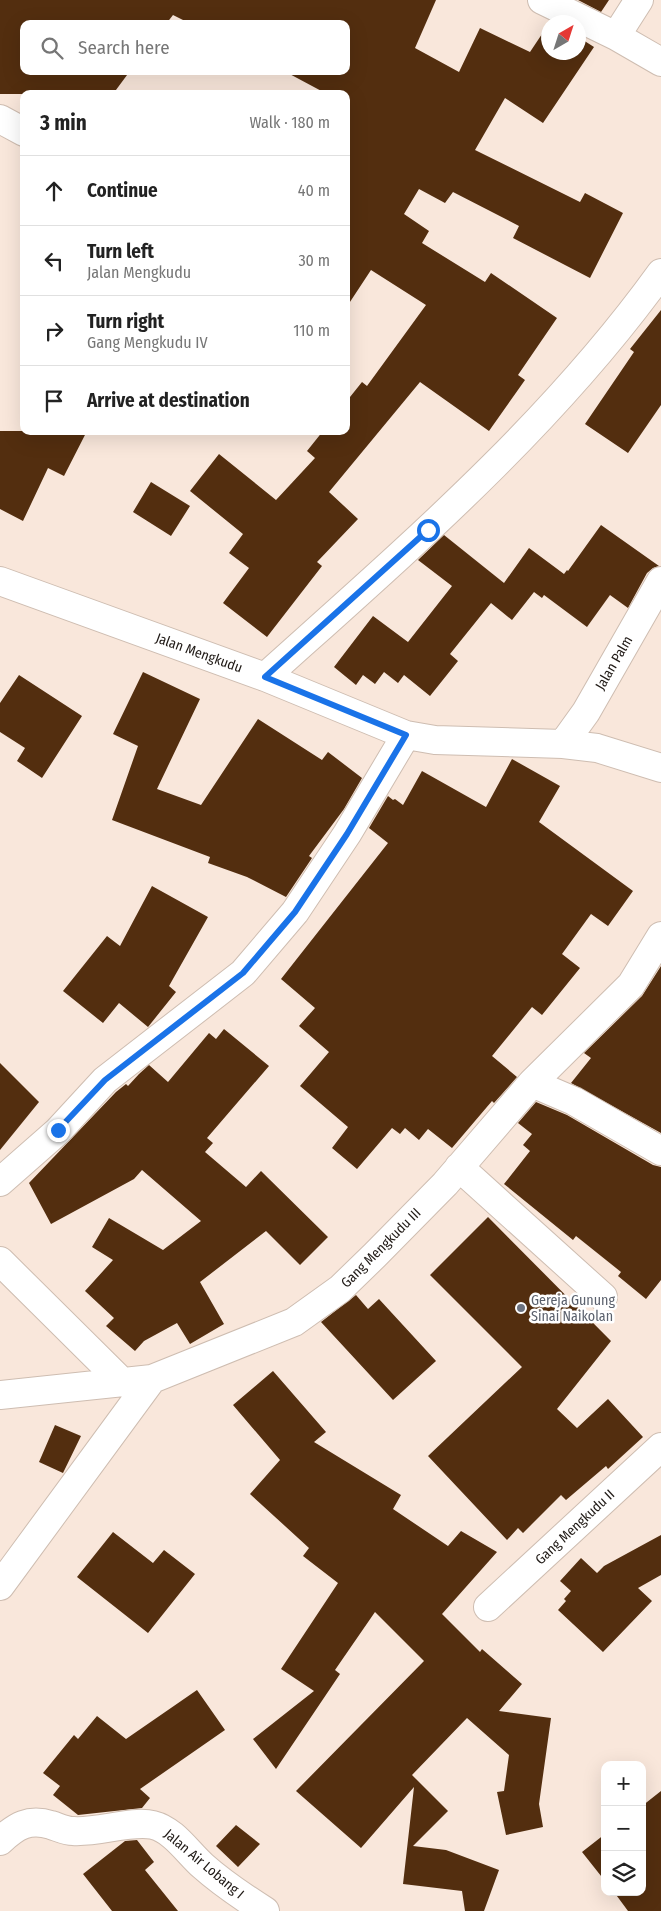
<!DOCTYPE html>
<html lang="en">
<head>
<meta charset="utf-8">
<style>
	:root { --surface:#fff; --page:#f6f6f6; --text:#222; --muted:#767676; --line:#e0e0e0 }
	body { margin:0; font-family:"Fira Sans Condensed",sans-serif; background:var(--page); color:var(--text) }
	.controls { position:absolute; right:15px; bottom:15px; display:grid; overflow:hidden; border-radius:10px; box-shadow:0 5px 20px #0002 }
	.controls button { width:45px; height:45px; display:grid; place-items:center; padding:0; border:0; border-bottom:1px solid var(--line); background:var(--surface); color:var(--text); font:25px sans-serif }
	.compass { position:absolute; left:541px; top:15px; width:45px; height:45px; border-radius:50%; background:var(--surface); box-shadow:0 5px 20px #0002; rotate:39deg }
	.stop { position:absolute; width:15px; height:15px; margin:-11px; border:4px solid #1a73e8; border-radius:50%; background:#fff }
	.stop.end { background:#1a73e8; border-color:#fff; box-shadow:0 1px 5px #0008 }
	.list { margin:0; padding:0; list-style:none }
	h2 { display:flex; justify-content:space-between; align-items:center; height:65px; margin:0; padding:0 20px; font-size:21px }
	h2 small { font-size:16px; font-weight:400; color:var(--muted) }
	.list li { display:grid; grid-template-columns:32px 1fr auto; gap:15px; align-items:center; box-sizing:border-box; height:70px; padding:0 20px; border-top:1px solid var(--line) }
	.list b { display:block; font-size:19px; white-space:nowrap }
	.list p { margin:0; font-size:16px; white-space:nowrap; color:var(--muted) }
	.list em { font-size:16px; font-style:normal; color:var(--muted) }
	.icon { flex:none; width:28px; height:28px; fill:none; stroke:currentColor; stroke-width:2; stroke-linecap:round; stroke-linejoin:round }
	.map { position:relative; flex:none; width:661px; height:1911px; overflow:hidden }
	.search { position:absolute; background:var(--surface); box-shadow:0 5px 20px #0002; left:20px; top:20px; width:330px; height:55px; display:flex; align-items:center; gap:12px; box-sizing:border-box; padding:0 18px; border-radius:10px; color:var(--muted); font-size:19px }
	.panel { position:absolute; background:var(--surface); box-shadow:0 5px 20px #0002; left:20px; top:90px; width:330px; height:345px; border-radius:10px }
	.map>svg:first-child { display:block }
	.building { fill:#532e0f }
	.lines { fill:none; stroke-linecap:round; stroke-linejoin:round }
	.minor-casing { stroke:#cebdb1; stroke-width:30 }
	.minor { stroke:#fff; stroke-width:28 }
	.route { stroke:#1a73e8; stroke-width:6 }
	.worship-dot { fill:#6b7280; stroke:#fff; stroke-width:2 }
	.labels { text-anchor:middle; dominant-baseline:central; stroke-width:5; stroke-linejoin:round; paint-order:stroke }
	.street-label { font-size:14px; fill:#1f1915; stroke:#fff }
	.worship-label { font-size:14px; fill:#5b616d; stroke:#fff; text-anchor:start }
</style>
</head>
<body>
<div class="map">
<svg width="661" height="1911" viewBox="0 0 661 1911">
	<rect width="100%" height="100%" fill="#f9e7db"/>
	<!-- building -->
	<path class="building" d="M0,0h436l-21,48 44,24 21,-44 50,24 18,-27v27h30v-17l7,3 -2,2 11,7 -51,76 -38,-25 -30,52 105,52 5,-9 38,20 -33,65 -77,-40 6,-12 -66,-34 -8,11 -26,-14 -15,25 25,17 -7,12 63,39 6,-9 66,45 -39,57 7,5 -36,51 -69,-49 -91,110 29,27 -41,43 5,4 -55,71 -44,-34 26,-35 -20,-15 14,-19 -53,-43 29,-37 57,46 39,-42 -8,-7 16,-20h23v-29l16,-20 5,4 59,-81 -55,-35 -25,38v-214h-19l-43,-23h62v-47h-155l-18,-9 -7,9h-142v47h106l-17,23h-113z
		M578,0h31l-8,12z
		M661,310v95l-33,48 -43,-29 49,-72 -4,-3z
		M0,431h87l-23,45 -16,-8 -25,53 -23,-12z
		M151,482l39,24 -19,30 -38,-24z
		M601,525l58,41 -6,2 -6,5 -19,35 -18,-13 -23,32 -43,-32 -2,3 -8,-6 -22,28 -21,-17 -41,51 8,7 -28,35 -26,-21 -6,8 -14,-11 -9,12 -12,-9 -7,10 -22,-18 39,-51 35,26 44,-56 -34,-26 26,-25 60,48 25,-35 35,26 3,-4 1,1z
		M143,672l57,27 -43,90 44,16 57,-86 64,41 6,-8 34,26 -18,31 -35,47 3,2 -26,39 -39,-20 -39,-14 2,-6 -98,-37 26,-74 -25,-12z
		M19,675l63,41 -40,62 -25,-17 8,-13 -25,-16v-29z
		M512,759l48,27 -21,36 94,69 -25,35 -17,-12 -29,40 18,14 -38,47 -10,-8 -40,49 25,21 -23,26 -2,-2 -40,47 -24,-19 -9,11 -14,-12 -5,6 -8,-6 -35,41 -25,-21 16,-21 -48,-41 29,-34 -30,-26 16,-18 -34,-29 107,-136 -19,-15 19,-32 5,4 2,-1 8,6 19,-34 64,36z
		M152,886l56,31 -39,69 7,6 -28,35 -29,-24 -16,20 -40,-32 44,-55 13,10z
		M661,966v167l-90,-50 20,-25 -7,-5 58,-57z
		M224,1029l45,37 -62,72 6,5 -8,9 41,35 15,-16 67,66 -28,28 -34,-34 -66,51 24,42 -34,20 -13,-21 -33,18 -9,10 -29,-25 8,-8 -29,-27 28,-31 -21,-13 17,-29 54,32 38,-29 -59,-51 -8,9 -83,45 -22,-41 87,-91 10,-8 2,2 11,-12 10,-9 19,17 41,-49 7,6z
		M0,1063l39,39 -39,48z
		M536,1102l31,13 86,50 8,2v113l-15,19 -28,-23 3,-4 -45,-36 -3,4 -69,-56 26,-33 -7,-6 9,-11 -14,-11z
		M488,1217l123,124 -54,68 20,19 31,-29 35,38 -35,32 -2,-3 -40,34 -5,-5 -38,38 -5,-5 -11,12 -79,-84 94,-89 -92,-92z
		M356,1295l12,14 11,-10 57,62 -43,39 -72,-78z
		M273,1371l53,61 -12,10 87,53 -8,14 55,37 13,-15 36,21 -55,62 38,38 2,-3 40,35 -23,27 52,7 -12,86 4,23 -37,8 -9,-43 7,-1 5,-36 -42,-37 -55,57 36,36 -35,35 33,4 53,20 -15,41h-19l-3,-20 -59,-7 11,-97 -53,61 -65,-57 128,-130 -49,-49 -40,58 5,4 -64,95 -23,-30 61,-48 -33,-22 57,-86 -35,-27 6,-8 -59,-54 30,-34 -47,-55z
		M55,1425l26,11 -18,37 -24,-11z
		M113,1532l40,31 11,-13 31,24 -47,59 -71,-56z
		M661,1535v40l-23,13 14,13 -49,51 -45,-42 8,-9 -2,-2 7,-8 -11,-10 21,-23 16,15 7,-7z
		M197,1690l28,40 -85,59 10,9 -8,10 -64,7 -25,-20 7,-9 -17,-13 31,-38 4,4 19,-23 29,23z
		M661,1791v120h-33l-14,-19h28v-86z
		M236,1825l24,19 -22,23 -22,-21z
		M605,1834v47l-23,-29z
		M137,1840l17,22 -9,8 33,41h-66l-29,-37 42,-33z"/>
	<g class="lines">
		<defs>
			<path id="minor" d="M542,0l74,36 45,26
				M616,36l23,-36
				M0,119l24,13
				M0,581l265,96 141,58 29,5 128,4 34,4 64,20
				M265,677c140,-126 285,-250 396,-404
				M563,744l23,-32 75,-131
				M532,1083l42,18 87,50
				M459,1167l144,130
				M0,1182l58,-51 47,-51 138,-107 52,-61 52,-78 59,-99
				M0,1261l122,121
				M0,1395l152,-16 142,-57 46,-33 35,-34 70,-71 87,-101 99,-98 30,-49
				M0,1586l152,-207
				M488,1607l173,-160
				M0,1841c16,-15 29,-23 51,-16 7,2 14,6 22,6 24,2 59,-11 80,-6 21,5 35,28 50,41 19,17 40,31 62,45"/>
		</defs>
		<!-- minor casing -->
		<use href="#minor" class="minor-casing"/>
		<!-- minor -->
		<use href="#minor" class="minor"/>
	</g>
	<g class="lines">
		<!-- route -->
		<path class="route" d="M58,1130l47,-50 138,-107 52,-61 52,-78 59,-99 -141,-58 163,-147"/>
	</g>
	<!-- markers -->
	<circle class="worship-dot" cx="521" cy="1308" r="5"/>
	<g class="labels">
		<!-- street labels -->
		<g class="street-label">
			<text transform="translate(199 653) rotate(20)">Jalan Mengkudu</text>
			<text transform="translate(614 663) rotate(-60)">Jalan Palm</text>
			<text transform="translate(381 1248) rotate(-45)">Gang Mengkudu III</text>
			<text transform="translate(575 1527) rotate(-43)">Gang Mengkudu II</text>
			<text transform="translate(204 1864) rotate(40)">Jalan Air Lobang I</text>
		</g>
		<!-- worship labels -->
		<g class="worship-label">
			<text x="531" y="1300">Gereja Gunung<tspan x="531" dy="16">Sinai Naikolan</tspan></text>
		</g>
	</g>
</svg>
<div class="controls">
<button>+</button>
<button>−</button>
<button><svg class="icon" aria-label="layers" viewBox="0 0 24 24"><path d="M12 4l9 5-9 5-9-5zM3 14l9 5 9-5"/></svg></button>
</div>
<svg class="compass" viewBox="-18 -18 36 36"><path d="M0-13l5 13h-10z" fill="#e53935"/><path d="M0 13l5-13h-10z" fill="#767676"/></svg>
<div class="stop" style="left:428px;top:530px"></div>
<div class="stop end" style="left:58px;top:1130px"></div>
<div class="search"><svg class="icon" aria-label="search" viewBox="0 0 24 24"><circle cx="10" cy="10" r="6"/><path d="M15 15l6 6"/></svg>Search here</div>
<section class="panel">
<h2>3 min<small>Walk · 180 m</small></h2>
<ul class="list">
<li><svg class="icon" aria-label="ahead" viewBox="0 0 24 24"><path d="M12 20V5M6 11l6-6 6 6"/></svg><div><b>Continue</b></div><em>40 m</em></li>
<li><svg class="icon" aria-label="left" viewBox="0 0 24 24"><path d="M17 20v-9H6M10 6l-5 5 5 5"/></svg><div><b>Turn left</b><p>Jalan Mengkudu</p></div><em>30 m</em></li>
<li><svg class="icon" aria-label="right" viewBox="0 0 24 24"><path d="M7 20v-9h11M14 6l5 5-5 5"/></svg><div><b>Turn right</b><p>Gang Mengkudu IV</p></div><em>110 m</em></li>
<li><svg class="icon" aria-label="arrive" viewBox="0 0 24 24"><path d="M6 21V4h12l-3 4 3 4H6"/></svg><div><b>Arrive at destination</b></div></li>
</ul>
</section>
</div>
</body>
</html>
